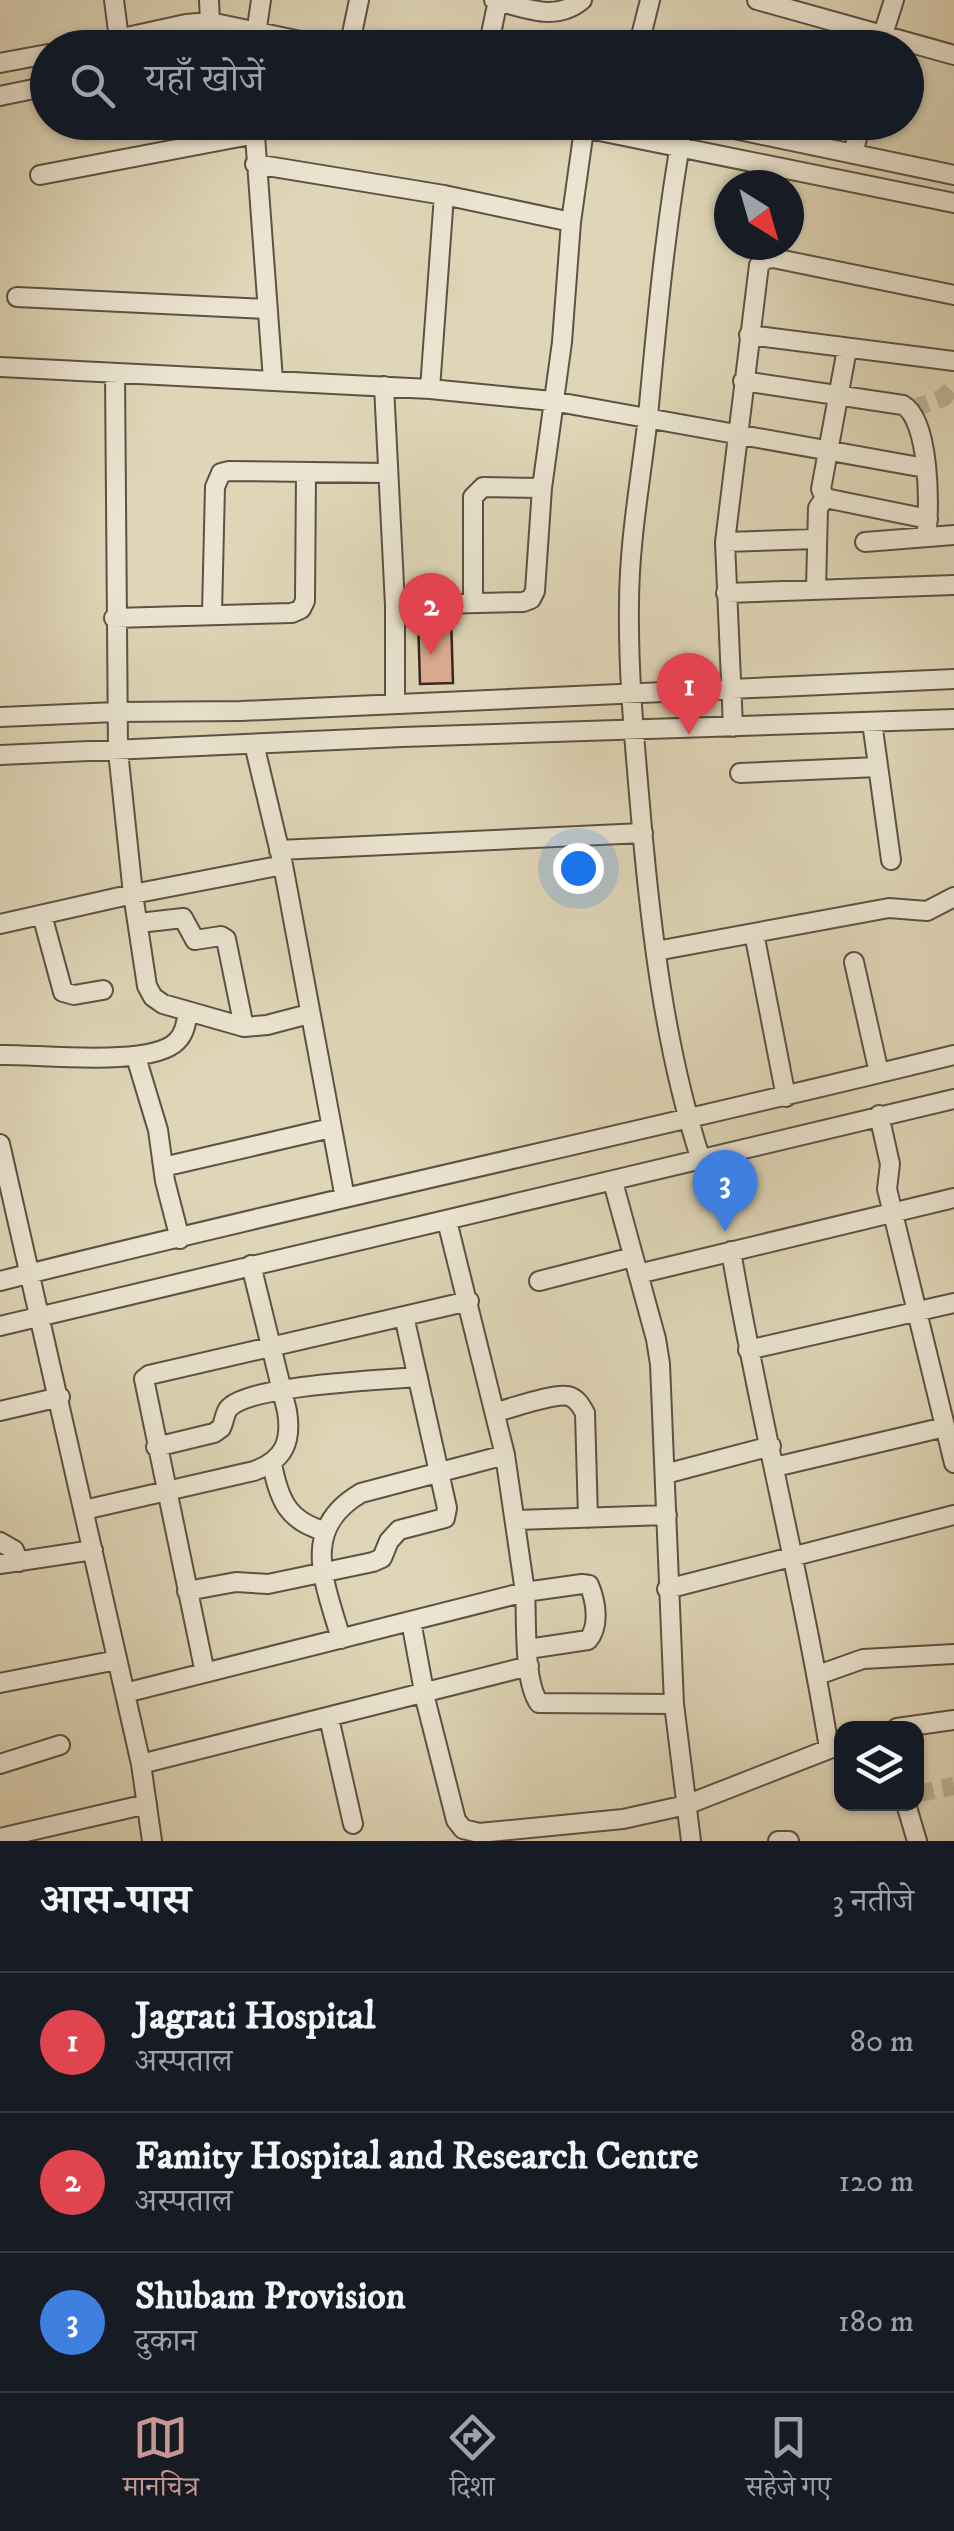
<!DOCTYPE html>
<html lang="hi">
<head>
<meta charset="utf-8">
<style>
	:root { --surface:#171b24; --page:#20242c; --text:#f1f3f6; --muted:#9ea1a6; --line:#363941; --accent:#c59692 }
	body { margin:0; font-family:"IM FELL DW Pica","Noto Serif Devanagari",serif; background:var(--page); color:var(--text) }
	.controls { position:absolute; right:30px; bottom:30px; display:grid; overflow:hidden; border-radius:20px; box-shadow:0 2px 8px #0004 }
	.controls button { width:90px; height:90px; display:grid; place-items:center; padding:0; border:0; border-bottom:2px solid var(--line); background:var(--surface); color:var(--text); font:50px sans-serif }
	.compass { position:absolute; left:714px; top:170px; width:90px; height:90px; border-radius:50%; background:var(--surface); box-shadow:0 2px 8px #0004; rotate:143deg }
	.you { position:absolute; left:578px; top:868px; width:35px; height:35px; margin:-25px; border:8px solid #fff; border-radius:50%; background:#1a73e8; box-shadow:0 0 0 15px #1a73e833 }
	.badge { display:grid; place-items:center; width:65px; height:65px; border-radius:50%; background:var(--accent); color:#fff; font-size:32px; font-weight:700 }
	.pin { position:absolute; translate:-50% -82px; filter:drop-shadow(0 2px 5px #0008) }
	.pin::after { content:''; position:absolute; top:52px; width:35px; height:30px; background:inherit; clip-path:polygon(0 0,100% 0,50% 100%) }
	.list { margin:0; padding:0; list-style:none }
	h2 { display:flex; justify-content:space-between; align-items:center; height:130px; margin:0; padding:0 40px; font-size:42px }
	h2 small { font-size:32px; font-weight:400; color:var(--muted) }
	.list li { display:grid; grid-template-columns:65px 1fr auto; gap:30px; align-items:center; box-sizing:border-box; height:140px; padding:0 40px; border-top:2px solid var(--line) }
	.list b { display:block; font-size:38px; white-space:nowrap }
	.list p { margin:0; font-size:32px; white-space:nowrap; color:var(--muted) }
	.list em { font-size:32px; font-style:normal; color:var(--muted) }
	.icon { flex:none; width:55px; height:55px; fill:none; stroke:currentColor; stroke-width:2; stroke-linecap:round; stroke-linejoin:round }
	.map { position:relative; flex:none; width:954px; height:1841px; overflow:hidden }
	.search { position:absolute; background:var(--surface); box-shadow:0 2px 8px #0004; left:30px; right:30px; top:30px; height:110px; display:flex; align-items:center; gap:25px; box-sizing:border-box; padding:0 35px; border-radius:55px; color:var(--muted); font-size:38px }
	.sheet { height:550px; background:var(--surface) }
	nav { display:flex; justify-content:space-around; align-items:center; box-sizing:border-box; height:140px; border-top:2px solid var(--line); background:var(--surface); font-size:28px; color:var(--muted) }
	nav a { display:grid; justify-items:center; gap:5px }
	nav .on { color:var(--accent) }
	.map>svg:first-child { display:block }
	.building { fill:#deae94; stroke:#34251f; stroke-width:2.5 }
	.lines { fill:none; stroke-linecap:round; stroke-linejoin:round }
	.minor-tunnel { stroke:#bdb399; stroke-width:18; stroke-dasharray:18 9; stroke-linecap:butt }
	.minor-casing { stroke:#5f5145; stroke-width:22 }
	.minor { stroke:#eae4d0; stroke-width:18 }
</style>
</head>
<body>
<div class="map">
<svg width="954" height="1841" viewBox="0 0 954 1841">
	<rect width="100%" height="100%" fill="#dfd6b7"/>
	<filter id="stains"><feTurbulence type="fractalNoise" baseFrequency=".002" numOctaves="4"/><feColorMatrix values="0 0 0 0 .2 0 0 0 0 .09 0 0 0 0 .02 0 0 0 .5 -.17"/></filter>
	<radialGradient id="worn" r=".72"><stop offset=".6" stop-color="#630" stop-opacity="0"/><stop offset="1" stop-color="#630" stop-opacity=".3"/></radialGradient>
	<!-- building -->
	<path class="building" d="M451,616l2,67 -33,1 -2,-67z"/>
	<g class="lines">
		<!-- minor-tunnel -->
		<path class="minor-tunnel" d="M911,409l32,-11 11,-12
			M916,1794l38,-8"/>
		<defs>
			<path id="minor" d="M114,0l5,39
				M209,0l1,22
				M494,0c30,7 61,23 88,0
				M757,0l197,55
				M879,47l15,-47
				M77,48l109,-24 24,-2 124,26
				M254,48l7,-48
				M349,48l10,-48
				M488,48l10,-48
				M638,48l12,-48
				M0,63l48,-9
				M0,96l48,-10
				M254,122l19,258
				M555,122l399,81
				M684,122c-18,98 -27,196 -36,294 -7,63 -19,125 -19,189 -1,70 6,142 12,212 10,114 24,233 60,343
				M701,122l253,53
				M853,154l8,-32
				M255,164l189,31 127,27
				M40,175l215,-41
				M17,297l250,12
				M749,335l205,26
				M0,367l430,22 122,12 373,67
				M115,373l3,378 15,143 14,92 6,11 10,7 81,23 23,-2 42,-11
				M743,381l160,24c27,15 27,104 23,132
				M384,386l11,219v97
				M430,389l14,-194
				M825,498l-4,-9 26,-140
				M725,542l90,-3
				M865,542l89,-7
				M816,589l2,-81 7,-10 103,21
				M726,593l228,-8
				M473,603v-106l10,-10 59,1
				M395,605l128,-3 8,-3 4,-8 7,-103 20,-146 9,-120 14,-100
				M212,613l3,-126 6,-14 8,-2 159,2
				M114,618l178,-5 9,-4 4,-8 1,-127
				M0,717l116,-5 125,-1 713,-32
				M872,722l19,138
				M733,727l-8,-185 34,-277 7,-6 7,-1 181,37
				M254,744l29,121 62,333
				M0,755l402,-18 552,-18
				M740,773l138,-6
				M279,850l364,-17
				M42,915l21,77 11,3 29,-5
				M139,923l44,-5 12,22 26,-4 5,3 18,88
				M0,924l133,-30 150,-29
				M754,933l32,164
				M656,951l233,-43 38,3 27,-14
				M854,962l25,111
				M0,1055c38,-1 152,13 177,-14 8,-8 9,-18 11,-29
				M136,1057l22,73 7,51 15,58
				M879,1115l11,49 -3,25 67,274
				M0,1144l141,620 11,77
				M163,1167l168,-39
				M613,1182l43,157 4,25 14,340 17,137
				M447,1221l58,234 20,137 57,-8 7,1c7,16 11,41 -1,55l-60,9
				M731,1251c28,166 71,330 98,497
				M638,1274l316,-76
				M0,1281c317,-80 637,-148 954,-226
				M539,1281l94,-24
				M0,1326l954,-227
				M748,1350l206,-47
				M0,1411l60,-14
				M496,1412c17,-4 57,-19 72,-16 9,2 13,10 17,17l3,105
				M156,1447l58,-14 7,-5c4,-7 3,-16 9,-21 24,-22 152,-27 188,-30
				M272,1464c7,36 16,57 52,67
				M775,1467l170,-40
				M665,1474l106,-28
				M84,1510l170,-39c30,-11 38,-29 33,-60l-36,-146
				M516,1520l151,-5
				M0,1542l14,8 5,12
				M0,1564l93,-14
				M667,1589l287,-74
				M187,1591l49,-9 32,2 105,-22 9,-4 7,-17 10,-11 46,-12 2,-10 -43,-192
				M411,1621l15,81 30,118 7,9 16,4 144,-14 63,-14 156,-61
				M341,1639c-16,-56 -42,-110 20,-146l144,-38
				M205,1673l-61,-294 5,-4 320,-74
				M818,1675l45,-16 91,-5
				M0,1683l117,-23
				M125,1693l400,-101c2,29 -2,88 14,111l135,1
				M329,1718l24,106
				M897,1728l57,-8
				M0,1764l60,-19
				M141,1764l388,-98
				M906,1804l11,37
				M0,1838l147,-34
				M778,1841h11"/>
		</defs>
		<!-- minor casing -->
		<use href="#minor" class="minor-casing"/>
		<!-- minor -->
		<use href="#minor" class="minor"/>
	</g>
	<rect width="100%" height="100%" filter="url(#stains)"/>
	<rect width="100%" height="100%" fill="url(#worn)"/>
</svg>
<div class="controls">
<button><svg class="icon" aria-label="layers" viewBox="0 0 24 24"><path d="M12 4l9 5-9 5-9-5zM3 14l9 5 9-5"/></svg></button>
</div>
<svg class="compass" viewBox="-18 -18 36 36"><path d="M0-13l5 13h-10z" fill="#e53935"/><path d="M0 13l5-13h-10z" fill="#9ea1a6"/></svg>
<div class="you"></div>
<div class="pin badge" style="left:689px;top:735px;background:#e0444e">1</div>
<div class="pin badge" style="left:431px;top:655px;background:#e0444e">2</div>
<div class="pin badge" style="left:725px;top:1232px;background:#3f7fe0">3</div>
<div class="search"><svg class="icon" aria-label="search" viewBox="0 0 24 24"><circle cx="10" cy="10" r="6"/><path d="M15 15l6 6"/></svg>यहाँ खोजें</div>
</div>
<section class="sheet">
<h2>आस-पास<small>3 नतीजे</small></h2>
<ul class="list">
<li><span class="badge" style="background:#e0444e">1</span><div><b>Jagrati Hospital</b><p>अस्पताल</p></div><em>80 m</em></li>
<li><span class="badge" style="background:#e0444e">2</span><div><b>Famity Hospital and Research Centre</b><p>अस्पताल</p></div><em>120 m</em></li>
<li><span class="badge" style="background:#3f7fe0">3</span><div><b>Shubam Provision</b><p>दुकान</p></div><em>180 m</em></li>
</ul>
</section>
<nav>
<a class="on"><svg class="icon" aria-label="map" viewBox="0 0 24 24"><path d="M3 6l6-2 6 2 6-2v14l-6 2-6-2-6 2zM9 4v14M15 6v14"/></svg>मानचित्र</a>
<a><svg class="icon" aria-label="directions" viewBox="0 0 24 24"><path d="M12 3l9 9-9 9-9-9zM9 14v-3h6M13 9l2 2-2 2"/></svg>दिशा</a>
<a><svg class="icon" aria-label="saved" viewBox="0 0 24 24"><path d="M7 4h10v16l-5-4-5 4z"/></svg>सहेजे गए</a>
</nav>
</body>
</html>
